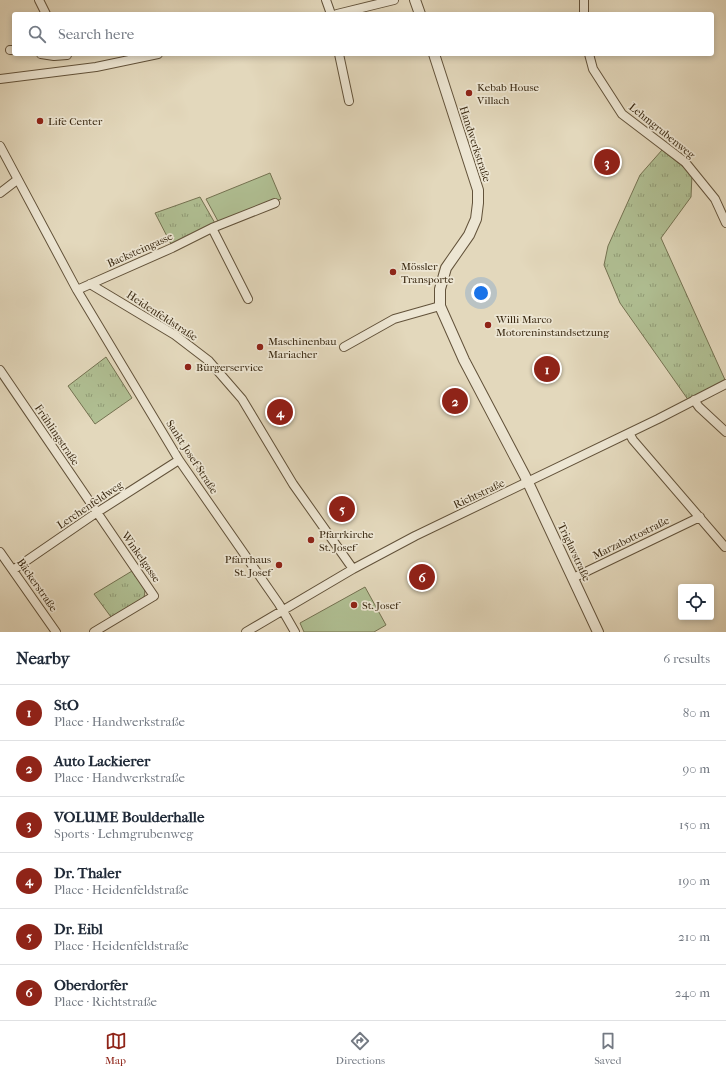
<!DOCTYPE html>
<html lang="en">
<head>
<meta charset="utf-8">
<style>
	:root { --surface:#fff; --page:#f2f2f3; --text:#1f2937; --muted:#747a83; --line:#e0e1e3; --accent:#8f2418 }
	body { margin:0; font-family:"IM FELL French Canon",serif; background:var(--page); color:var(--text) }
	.controls { position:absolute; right:12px; bottom:12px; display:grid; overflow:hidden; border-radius:4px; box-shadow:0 2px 6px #0003 }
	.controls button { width:36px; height:36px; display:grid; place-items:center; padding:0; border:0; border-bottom:1px solid var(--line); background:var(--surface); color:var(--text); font:20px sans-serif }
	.you { position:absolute; left:481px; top:293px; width:14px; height:14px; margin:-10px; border:3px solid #fff; border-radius:50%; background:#1a73e8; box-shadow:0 0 0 6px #1a73e833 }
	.badge { display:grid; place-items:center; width:26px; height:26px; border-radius:50%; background:var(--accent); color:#fff; font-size:13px; font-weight:700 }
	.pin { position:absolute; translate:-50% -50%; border:2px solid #fff; box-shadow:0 1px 4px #0006 }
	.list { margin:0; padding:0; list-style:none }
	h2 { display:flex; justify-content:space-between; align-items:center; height:52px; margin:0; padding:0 16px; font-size:17px }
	h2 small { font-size:13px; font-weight:400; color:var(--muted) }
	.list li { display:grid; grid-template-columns:26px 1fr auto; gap:12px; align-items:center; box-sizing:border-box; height:56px; padding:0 16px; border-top:1px solid var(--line) }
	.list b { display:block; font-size:15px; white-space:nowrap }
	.list p { margin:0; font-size:13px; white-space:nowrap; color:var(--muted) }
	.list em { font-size:13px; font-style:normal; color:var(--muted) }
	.icon { flex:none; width:22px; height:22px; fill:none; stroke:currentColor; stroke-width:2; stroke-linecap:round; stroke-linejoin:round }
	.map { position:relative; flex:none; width:726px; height:632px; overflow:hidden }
	.search { position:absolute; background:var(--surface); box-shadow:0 2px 6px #0003; left:12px; right:12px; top:12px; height:44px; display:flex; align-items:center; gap:10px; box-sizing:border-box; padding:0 14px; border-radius:4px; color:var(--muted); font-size:15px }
	.sheet { height:388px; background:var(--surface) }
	nav { display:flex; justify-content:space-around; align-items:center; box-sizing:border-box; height:56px; border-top:1px solid var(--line); background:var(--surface); font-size:11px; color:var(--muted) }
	nav a { display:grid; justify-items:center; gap:2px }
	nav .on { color:var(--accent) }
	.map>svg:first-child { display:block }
	.grass { fill:url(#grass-tufts); stroke:#747251 }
	.garden { fill:#b0bf93; stroke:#747251 }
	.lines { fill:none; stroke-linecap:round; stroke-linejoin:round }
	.minor-casing { stroke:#62523a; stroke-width:10 }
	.tertiary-casing { stroke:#62523a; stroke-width:12 }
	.minor { stroke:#ede6d3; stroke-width:8 }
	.tertiary { stroke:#ede6d3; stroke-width:10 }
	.poi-dot { fill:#8f2418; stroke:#ede6d3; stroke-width:1.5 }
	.labels { text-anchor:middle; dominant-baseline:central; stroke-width:3.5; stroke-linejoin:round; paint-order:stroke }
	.poi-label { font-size:11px; fill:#37260f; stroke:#ede6d3; text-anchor:start }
	.street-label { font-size:11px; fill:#37260f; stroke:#ede6d3 }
</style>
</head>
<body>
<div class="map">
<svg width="726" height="632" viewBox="0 0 726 632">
	<defs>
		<pattern id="grass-tufts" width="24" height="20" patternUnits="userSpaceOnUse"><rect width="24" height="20" fill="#b0bf93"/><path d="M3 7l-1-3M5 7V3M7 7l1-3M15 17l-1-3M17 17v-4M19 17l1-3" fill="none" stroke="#909b76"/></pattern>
	</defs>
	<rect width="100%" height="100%" fill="#e3d8bc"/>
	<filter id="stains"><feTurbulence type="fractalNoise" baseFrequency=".005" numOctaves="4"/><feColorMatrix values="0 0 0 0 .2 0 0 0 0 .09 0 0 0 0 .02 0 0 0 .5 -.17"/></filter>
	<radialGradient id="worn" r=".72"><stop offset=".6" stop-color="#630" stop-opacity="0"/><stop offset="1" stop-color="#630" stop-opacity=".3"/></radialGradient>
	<!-- grass -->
	<path class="grass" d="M662,150l30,24 -1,23 -30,41 65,144 -37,19 -69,-98 -16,-38 4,-19 32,-71z
		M200,197l16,28 -45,19 -16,-31z
		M106,357l26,41 -37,26 -27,-38z
		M132,571c6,8 17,17 11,28l-32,18 -17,-23z"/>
	<!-- garden -->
	<path class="garden" d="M270,173l11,26 -62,24 -13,-24z
		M365,587l21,38 -12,7h-70l-4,-9z"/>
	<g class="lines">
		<defs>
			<path id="minor" d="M39,0l7,14
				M326,0l5,14
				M337,14l57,-14
				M584,14v-14
				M10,50h4
				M41,54l13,2 13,-1
				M339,54l10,47
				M589,54l4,15 29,45 63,48 30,37 11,24
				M0,79l96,-12 62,-13
				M0,146l77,144 102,170 100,144 16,28
				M0,193l17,-13
				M212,228l36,71
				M90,284l85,51 34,26 33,38 51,85 60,85
				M77,290l95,-42 40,-20 63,-25
				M344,347l50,-28 46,-13
				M0,370l154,226 -60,36
				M694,400l5,7 27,25
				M629,433l4,7 92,107
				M0,552l56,80
				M13,570l83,-57 83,-53
				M573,578l127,-61
				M246,632l107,-63 62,-33 243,-117 68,-35"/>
			<path id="tertiary" d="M415,0l5,14
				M434,54l44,136v13l-2,16 -7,16 -23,33 -6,21v17l24,54 61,116 73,156"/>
		</defs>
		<!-- minor casing -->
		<use href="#minor" class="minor-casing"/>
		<!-- tertiary casing -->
		<use href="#tertiary" class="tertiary-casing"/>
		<!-- minor -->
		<use href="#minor" class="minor"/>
		<!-- tertiary -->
		<use href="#tertiary" class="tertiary"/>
	</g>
	<!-- markers -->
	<g class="poi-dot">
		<circle cx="469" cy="93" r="4"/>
		<circle cx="40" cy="121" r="4"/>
		<circle cx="393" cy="272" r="4"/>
		<circle cx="488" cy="325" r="4"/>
		<circle cx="260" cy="347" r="4"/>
		<circle cx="188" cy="367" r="4"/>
		<circle cx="311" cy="540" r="4"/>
		<circle cx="279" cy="565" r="4"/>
		<circle cx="354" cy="605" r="4"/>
	</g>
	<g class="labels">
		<!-- poi labels -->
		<g class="poi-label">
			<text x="477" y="87">Kebab House<tspan x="477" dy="13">Villach</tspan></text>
			<text x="48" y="121">Life Center</text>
			<text x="401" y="266">Mössler<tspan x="401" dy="13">Transporte</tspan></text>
			<text x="496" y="319">Willi Marco<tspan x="496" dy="13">Motoreninstandsetzung</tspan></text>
			<text x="268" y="341">Maschinenbau<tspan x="268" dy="13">Mariacher</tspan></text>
			<text x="196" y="367">Bürgerservice</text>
			<text x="319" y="534">Pfarrkirche<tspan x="319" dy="13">St. Josef</tspan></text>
			<text x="271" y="559" text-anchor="end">Pfarrhaus<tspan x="271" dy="13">St. Josef</tspan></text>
			<text x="362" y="605">St. Josef</text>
		</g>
		<!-- street labels -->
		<g class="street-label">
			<text transform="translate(662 131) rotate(39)">Lehmgrubenweg</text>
			<text transform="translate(475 144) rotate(72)">Handwerkstraße</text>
			<text transform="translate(140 250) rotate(-24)">Backsteingasse</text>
			<text transform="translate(162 316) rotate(33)">Heidenfeldstraße</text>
			<text transform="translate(57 435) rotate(56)">Frühlingstraße</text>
			<text transform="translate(192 457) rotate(57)">Sankt Josef-Straße</text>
			<text transform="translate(479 494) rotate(-25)">Richtstraße</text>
			<text transform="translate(90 505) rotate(-34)">Lerchenfeldweg</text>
			<text transform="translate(631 538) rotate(-26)">Marzabottostraße</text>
			<text transform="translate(574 552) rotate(65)">Triglavstraße</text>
			<text transform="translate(141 557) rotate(55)">Winkelgasse</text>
			<text transform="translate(37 585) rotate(55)">Bäckerstraße</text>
		</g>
	</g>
	<rect width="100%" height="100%" filter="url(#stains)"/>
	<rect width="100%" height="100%" fill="url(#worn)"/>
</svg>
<div class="controls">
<button><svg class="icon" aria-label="locate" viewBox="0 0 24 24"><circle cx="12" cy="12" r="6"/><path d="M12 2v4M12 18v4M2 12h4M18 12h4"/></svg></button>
</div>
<div class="you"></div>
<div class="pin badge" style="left:547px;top:369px">1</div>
<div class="pin badge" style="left:455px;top:401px">2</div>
<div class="pin badge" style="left:607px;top:162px">3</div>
<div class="pin badge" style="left:280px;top:412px">4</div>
<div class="pin badge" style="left:342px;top:509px">5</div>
<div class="pin badge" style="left:422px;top:577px">6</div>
<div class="search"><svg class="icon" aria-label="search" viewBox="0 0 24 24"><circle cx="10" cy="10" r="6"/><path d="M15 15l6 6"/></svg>Search here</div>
</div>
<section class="sheet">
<h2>Nearby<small>6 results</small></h2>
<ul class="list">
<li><span class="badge">1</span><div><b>StO</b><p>Place · Handwerkstraße</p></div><em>80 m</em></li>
<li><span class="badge">2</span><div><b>Auto Lackierer</b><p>Place · Handwerkstraße</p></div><em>90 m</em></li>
<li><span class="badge">3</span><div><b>VOLUME Boulderhalle</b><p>Sports · Lehmgrubenweg</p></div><em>150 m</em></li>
<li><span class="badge">4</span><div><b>Dr. Thaler</b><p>Place · Heidenfeldstraße</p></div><em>190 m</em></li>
<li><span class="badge">5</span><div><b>Dr. Eibl</b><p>Place · Heidenfeldstraße</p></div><em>210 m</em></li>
<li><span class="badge">6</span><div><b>Oberdorfer</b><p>Place · Richtstraße</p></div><em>240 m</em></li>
</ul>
</section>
<nav>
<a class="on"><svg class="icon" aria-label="map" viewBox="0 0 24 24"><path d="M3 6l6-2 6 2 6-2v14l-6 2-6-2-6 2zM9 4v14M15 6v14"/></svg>Map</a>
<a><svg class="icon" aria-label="directions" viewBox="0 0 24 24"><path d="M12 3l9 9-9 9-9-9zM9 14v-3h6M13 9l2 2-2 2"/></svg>Directions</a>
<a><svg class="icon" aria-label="saved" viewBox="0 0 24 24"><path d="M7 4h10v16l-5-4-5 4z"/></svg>Saved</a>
</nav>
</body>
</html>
